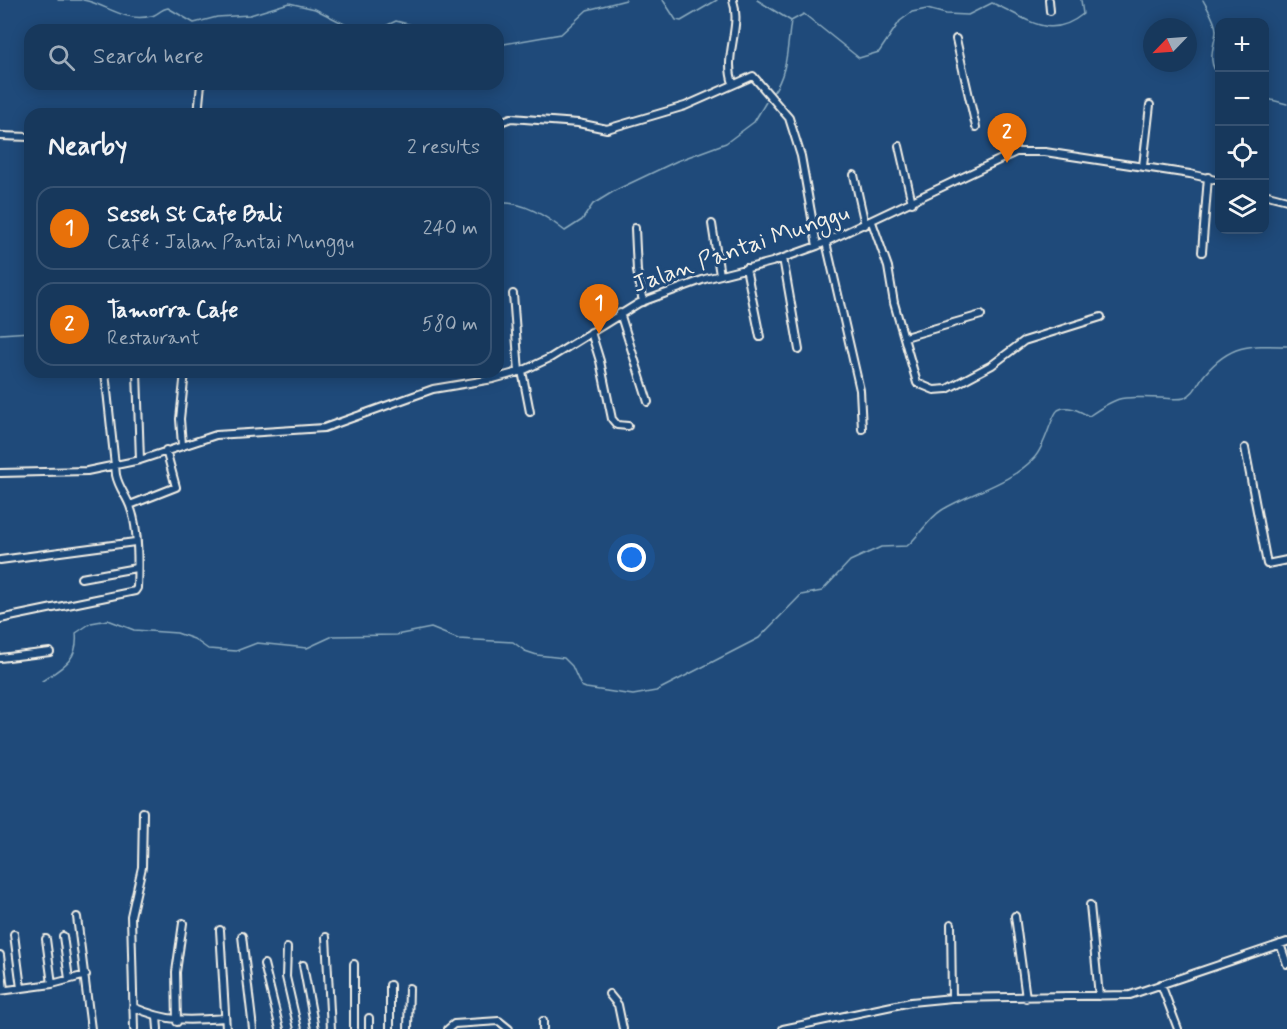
<!DOCTYPE html>
<html lang="en">
<head>
<meta charset="utf-8">
<style>
	:root { --surface:#17385c; --page:#203f62; --text:#f1f3f6; --muted:#9eacbb; --line:#365272; --accent:#bca0f2 }
	body { margin:0; font-family:Mynerve,sans-serif; background:var(--page); color:var(--text) }
	.controls { position:absolute; right:18px; top:18px; display:grid; overflow:hidden; border-radius:12px; box-shadow:0 3px 15px #0003 }
	.controls button { width:54px; height:54px; display:grid; place-items:center; padding:0; border:0; border-bottom:2px solid var(--line); background:var(--surface); color:var(--text); font:30px sans-serif }
	.compass { position:absolute; left:1143px; top:18px; width:54px; height:54px; border-radius:50%; background:var(--surface); box-shadow:0 3px 15px #0003; rotate:245deg }
	.you { position:absolute; left:632px; top:558px; width:21px; height:21px; margin:-15px; border:4px solid #fff; border-radius:50%; background:#1a73e8; box-shadow:0 0 0 9px #1a73e833 }
	.badge { display:grid; place-items:center; width:39px; height:39px; border-radius:50%; background:var(--accent); color:#fff; font-size:20px; font-weight:700 }
	.pin { position:absolute; translate:-50% -50px; filter:drop-shadow(0 2px 3px #0008) }
	.pin::after { content:''; position:absolute; top:32px; width:21px; height:18px; background:inherit; clip-path:polygon(0 0,100% 0,50% 100%) }
	.list { margin:0; padding:0; list-style:none }
	h2 { display:flex; justify-content:space-between; align-items:center; height:78px; margin:0; padding:0 24px; font-size:26px }
	h2 small { font-size:20px; font-weight:400; color:var(--muted) }
	.list li { display:grid; grid-template-columns:39px 1fr auto; gap:18px; align-items:center; box-sizing:border-box; height:84px; margin:0 12px 12px; padding:0 12px; border:2px solid var(--line); border-radius:18px }
	.list b { display:block; font-size:22px; white-space:nowrap }
	.list p { margin:0; font-size:20px; white-space:nowrap; color:var(--muted) }
	.list em { font-size:20px; font-style:normal; color:var(--muted) }
	.icon { flex:none; width:33px; height:33px; fill:none; stroke:currentColor; stroke-width:2; stroke-linecap:round; stroke-linejoin:round }
	.map { position:relative; flex:none; width:1287px; height:1029px; overflow:hidden }
	.search { position:absolute; background:var(--surface); box-shadow:0 3px 15px #0003; left:24px; top:24px; width:480px; height:66px; display:flex; align-items:center; gap:15px; box-sizing:border-box; padding:0 21px; border-radius:18px; color:var(--muted); font-size:22px }
	.panel { position:absolute; background:var(--surface); box-shadow:0 3px 15px #0003; left:24px; top:108px; width:480px; height:270px; border-radius:18px }
	.map>svg:first-child { display:block }
	.lines { fill:none; stroke-linecap:round; stroke-linejoin:round }
	.stream { stroke:#8cabbe; stroke-width:1.5 }
	.street-casing { stroke:#f4f1e8; stroke-width:10 }
	.street { stroke:#1f4a7a; stroke-width:6 }
	.labels { text-anchor:middle; dominant-baseline:central; stroke-width:6; stroke-linejoin:round; paint-order:stroke }
	.street-label { font-size:24px; fill:#f4f1e8; stroke:#1f4a7a }
</style>
</head>
<body>
<div class="map">
<svg width="1287" height="1029" viewBox="0 0 1287 1029">
	<rect width="100%" height="100%" fill="#1f4a7a"/>
	<filter id="ink" filterUnits="userSpaceOnUse"><feTurbulence type="fractalNoise" baseFrequency=".0167" numOctaves="2"/><feDisplacementMap in="SourceGraphic" scale="12" xChannelSelector="R" yChannelSelector="G"/><feConvolveMatrix kernelMatrix="1 2 1 2 8 2 1 2 1" color-interpolation-filters="sRGB"/></filter>
	<g filter="url(#ink)">
		<g class="lines">
			<!-- stream -->
			<path class="stream" d="M58,0h23
				M83,0c23,4 42,23 68,16 6,-1 10,-7 17,-8l26,15 23,-6 33,-2 39,-12 26,6 41,21
				M663,0l13,20 5,1 36,-21
				M757,0l34,21
				M1203,0c4,8 13,21 13,31 -1,14 -11,32 4,45
				M377,30l19,-9 36,9
				M498,45l63,-11 26,-24 39,-10
				M772,94c16,-20 15,-48 19,-73l13,-7 55,44 20,-6 21,-31 12,-9 15,-3 19,5 22,1 24,-12c34,14 57,39 91,11l-2,-14
				M1264,98l23,6
				M498,203c25,-2 48,13 67,28l17,-11 11,-16 23,-14 61,-29 49,-18 28,-21 12,-20
				M0,334l30,-2
				M42,681c20,-13 37,-21 34,-48l15,-10 17,-3 26,10 43,3 17,6 14,10 28,2 21,-8 50,5 26,-12 63,-1 35,-7 27,11 55,3 12,9 12,4 27,3 8,8 9,20 5,2 47,7 23,-4 103,-53 42,-43 21,-4 28,-30 31,-14 26,-1c12,-10 22,-28 35,-36 29,-18 68,-26 92,-52 12,-12 17,-43 24,-48 10,-6 21,1 31,6 35,-24 33,-18 72,-18 7,0 17,2 23,0 12,-5 13,-15 21,-24 25,-30 45,-29 82,-28"/>
			<defs>
				<path id="street" d="M1049,0l1,11
					M956,39l20,88
					M733,83c-10,-27 9,-56 0,-83
					M198,114l3,-30
					M498,123l13,-5 67,5 29,6 78,-23 68,-30 36,42 12,38 16,90
					M0,136l30,1
					M899,146l13,57
					M1143,166l7,-61
					M854,175l11,50
					M1264,194l23,6
					M872,222l16,45 6,36 23,80 17,7 13,-1 45,-24 32,-24 77,-24
					M712,224l8,51
					M635,228l2,43 6,31
					M826,242l34,148 2,39
					M1202,252l6,-75
					M783,258l16,92
					M746,268l14,69
					M513,294l6,78
					M620,313l28,89
					M591,332l9,29 12,58 5,6 11,1
					M905,337l76,-22
					M522,371l8,41
					M137,372l3,88
					M182,445l-2,-26 5,-47
					M1245,448l22,116 20,-4
					M0,473l87,-2 53,-11 76,-25 108,-7 109,-39 60,-10 29,-8 28,-13 89,-55 66,-24 67,-17 45,-16 199,-94h29l145,22 30,7
					M130,505l46,-18 -10,-37
					M0,560l135,-18
					M81,578l55,-10
					M0,619l135,-28 2,-3c1,-23 2,-57 -6,-79 -4,-13 -12,-20 -15,-34l-11,-103
					M0,658l50,-6
					M1090,905l9,91
					M1015,916l11,82
					M77,917l14,112
					M951,924l1,74
					M220,930l6,99
					M14,934l7,54
					M63,936l6,43
					M242,936l11,93
					M326,937l5,92
					M46,939l6,45
					M1280,944l7,20
					M287,948l-1,29 12,52
					M0,955l4,35
					M264,964l16,65
					M303,965l12,64
					M1161,984l17,45
					M390,985v44
					M0,991l52,-7 34,-9
					M609,994l9,11 5,24
					M133,1007c35,15 54,14 91,11
					M157,1017l1,12
					M369,1018v11
					M543,1021v8
					M177,1022l-1,-50 7,-49
					M134,1029l-3,-113 11,-49 1,-55
					M354,1029v-65
					M408,1029l1,-41
					M448,1029l6,-5 45,-3 10,8
					M783,1029l128,-27 41,-4 178,-3 157,-53"/>
			</defs>
			<!-- street casing -->
			<use href="#street" class="street-casing"/>
			<!-- street -->
			<use href="#street" class="street"/>
		</g>
	</g>
	<g class="labels">
		<!-- street labels -->
		<g class="street-label">
			<text transform="translate(741 249) rotate(-19)">Jalan Pantai Munggu</text>
		</g>
	</g>
</svg>
<div class="controls">
<button>+</button>
<button>−</button>
<button><svg class="icon" aria-label="locate" viewBox="0 0 24 24"><circle cx="12" cy="12" r="6"/><path d="M12 2v4M12 18v4M2 12h4M18 12h4"/></svg></button>
<button><svg class="icon" aria-label="layers" viewBox="0 0 24 24"><path d="M12 4l9 5-9 5-9-5zM3 14l9 5 9-5"/></svg></button>
</div>
<svg class="compass" viewBox="-18 -18 36 36"><path d="M0-13l5 13h-10z" fill="#e53935"/><path d="M0 13l5-13h-10z" fill="#9eacbb"/></svg>
<div class="you"></div>
<div class="pin badge" style="left:599px;top:334px;background:#e8710a">1</div>
<div class="pin badge" style="left:1007px;top:163px;background:#e8710a">2</div>
<div class="search"><svg class="icon" aria-label="search" viewBox="0 0 24 24"><circle cx="10" cy="10" r="6"/><path d="M15 15l6 6"/></svg>Search here</div>
<section class="panel">
<h2>Nearby<small>2 results</small></h2>
<ul class="list">
<li><span class="badge" style="background:#e8710a">1</span><div><b>Seseh St Cafe Bali</b><p>Café · Jalan Pantai Munggu</p></div><em>240 m</em></li>
<li><span class="badge" style="background:#e8710a">2</span><div><b>Tamorra Cafe</b><p>Restaurant</p></div><em>580 m</em></li>
</ul>
</section>
</div>
</body>
</html>
